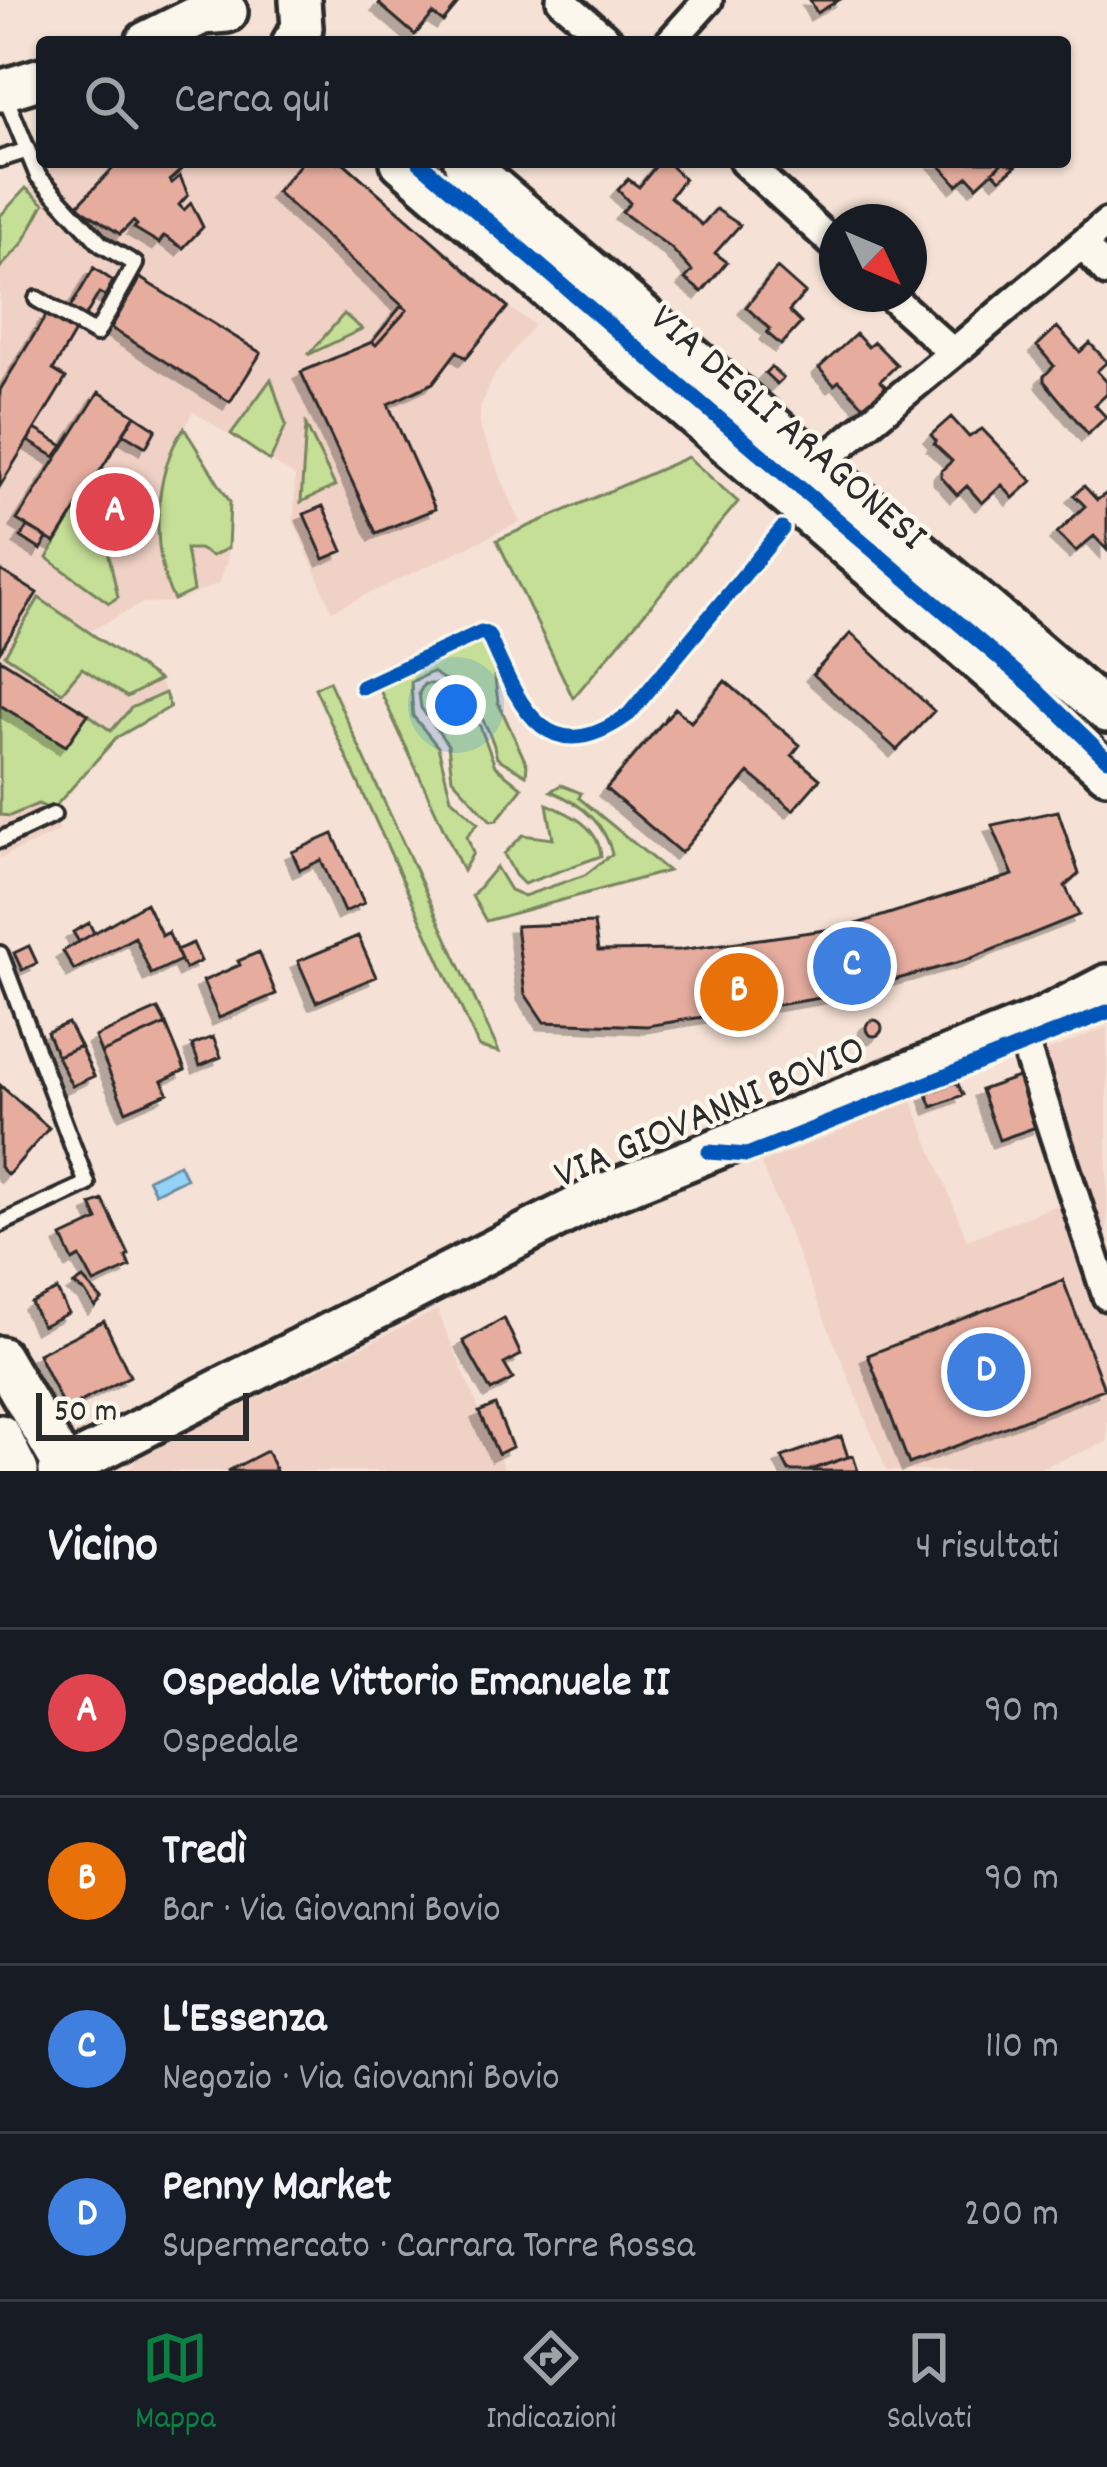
<!DOCTYPE html>
<html lang="it">
<head>
<meta charset="utf-8">
<style>
	:root { --surface:#171b24; --page:#20242c; --text:#f1f3f6; --muted:#9ea1a6; --line:#363941; --accent:#0b8043 }
	body { margin:0; font-family:Dekko,sans-serif; background:var(--page); color:var(--text) }
	.compass { position:absolute; left:819px; top:204px; width:108px; height:108px; border-radius:50%; background:var(--surface); box-shadow:0 3px 9px #0004; rotate:134deg }
	.scale { position:absolute; left:36px; bottom:30px; width:213px; box-sizing:border-box; padding-left:12px; border:6px solid #2b2b2b; border-top:0; font-size:33px; line-height:42px; white-space:nowrap; color:#2b2b2b; -webkit-text-stroke:9px #fbf7ec; paint-order:stroke }
	.you { position:absolute; left:456px; top:705px; width:42px; height:42px; margin:-30px; border:9px solid #fff; border-radius:50%; background:#1a73e8; box-shadow:0 0 0 18px #1a73e833 }
	.badge { display:grid; place-items:center; width:78px; height:78px; border-radius:50%; background:var(--accent); color:#fff; font-size:39px; font-weight:700 }
	.pin { position:absolute; translate:-50% -50%; border:6px solid #fff; box-shadow:0 3px 12px #0006 }
	.list { margin:0; padding:0; list-style:none }
	h2 { display:flex; justify-content:space-between; align-items:center; height:156px; margin:0; padding:0 48px; font-size:51px }
	h2 small { font-size:39px; font-weight:400; color:var(--muted) }
	.list li { display:grid; grid-template-columns:78px 1fr auto; gap:36px; align-items:center; box-sizing:border-box; height:168px; padding:0 48px; border-top:3px solid var(--line) }
	.list b { display:block; font-size:45px; white-space:nowrap }
	.list p { margin:0; font-size:39px; white-space:nowrap; color:var(--muted) }
	.list em { font-size:39px; font-style:normal; color:var(--muted) }
	.icon { flex:none; width:66px; height:66px; fill:none; stroke:currentColor; stroke-width:2; stroke-linecap:round; stroke-linejoin:round }
	.map { position:relative; flex:none; width:1107px; height:1471px; overflow:hidden }
	.search { position:absolute; background:var(--surface); box-shadow:0 3px 9px #0004; left:36px; right:36px; top:36px; height:132px; display:flex; align-items:center; gap:30px; box-sizing:border-box; padding:0 42px; border-radius:12px; color:var(--muted); font-size:45px }
	.sheet { height:828px; background:var(--surface) }
	nav { display:flex; justify-content:space-around; align-items:center; box-sizing:border-box; height:168px; border-top:3px solid var(--line); background:var(--surface); font-size:33px; color:var(--muted) }
	nav a { display:grid; justify-items:center; gap:6px }
	nav .on { color:var(--accent) }
	.map>svg:first-child { display:block }
	.built { fill:#f0d1c5 }
	.green { fill:#c5df96; stroke:#788560; stroke-width:3 }
	.water { fill:#94d2f5; stroke:#6a8fa4; stroke-width:3 }
	.building { fill:#e6ad9f; stroke:#2b2b2b; stroke-width:3; filter:url(#shadow) }
	.lines { fill:none; stroke-linecap:round; stroke-linejoin:round }
	.lane-casing { stroke:#2b2b2b; stroke-width:22 }
	.street-casing { stroke:#2b2b2b; stroke-width:36 }
	.secondary-casing { stroke:#2b2b2b; stroke-width:48 }
	.lane { stroke:#fbf7ec; stroke-width:14 }
	.street { stroke:#fbf7ec; stroke-width:27 }
	.secondary { stroke:#fbf7ec; stroke-width:39 }
	.cycleway-casing { stroke:#fbf7ec; stroke-width:22 }
	.cycleway { stroke:#0057b8; stroke-width:15 }
	.labels { text-anchor:middle; dominant-baseline:central; stroke-width:9; stroke-linejoin:round; paint-order:stroke }
	.street-label { font-size:42px; fill:#2b2b2b; stroke:#fbf7ec }
</style>
</head>
<body>
<div class="map">
<svg width="1107" height="1471" viewBox="0 0 1107 1471">
	<defs>
		<filter id="shadow"><feDropShadow dx="-7" dy="7" stdDeviation="0" flood-color="#0004"/></filter>
	</defs>
	<rect width="100%" height="100%" fill="#f5e1d5"/>
	<filter id="ink" filterUnits="userSpaceOnUse"><feTurbulence type="fractalNoise" baseFrequency=".00833" numOctaves="2"/><feDisplacementMap in="SourceGraphic" scale="24" xChannelSelector="R" yChannelSelector="G"/><feConvolveMatrix kernelMatrix="1 2 1 2 8 2 1 2 1" color-interpolation-filters="sRGB"/></filter>
	<g filter="url(#ink)">
		<!-- built -->
		<path class="built" d="M52,162h291l165,145 26,18 -39,49 -15,34v20l40,94 -188,89 -38,-89 1,-46 -103,-65 -7,17 45,74 -3,60 -8,21 -43,19 -33,1 -53,28 69,49 11,27 -54,31 -64,72 7,21 -59,27v-641z
			M1107,1027v221l-60,-149 -4,-46z
			M912,1101l55,139 98,-38 42,103v137l-74,29h-146l-126,-307z
			M437,1310l68,161h-377l10,-14z"/>
		<!-- green -->
		<path class="green" d="M26,188l18,16 -21,39 -23,25v-52z
			M344,314l18,15 -54,26z
			M271,379l15,46 -16,36 -39,-27z
			M306,425l29,61 -34,16z
			M184,428l46,74 -2,46 -16,8 -13,-7h-13l7,42 -19,9c-25,-46 -20,-131 10,-172z
			M688,457l50,45 -165,196 -76,-158z
			M86,493l19,12 -1,28 14,64 -9,6 -62,-45z
			M39,598l120,82 -32,17 -45,-29 -20,24 -57,-37z
			M481,642l13,29 4,31 29,63 -1,10 -29,-17c-8,-40 -31,-66 -65,-86l-21,10 2,34 25,31 13,51 27,25 -11,13 6,17 -10,18 -85,-185z
			M329,681l170,371 -20,-5 -164,-359z
			M424,684h11l45,42 15,40 27,22 -25,32 -6,1 -39,-43 -4,-33 -27,-37 -2,-15z
			M165,693l5,14 -54,31 -64,72 -14,-6 -28,12 -10,-1v-110l66,41 22,-32 23,17 20,-23z
			M561,785l20,8 -2,5 89,73 -182,50 -14,-25 24,-29 14,23 14,6 61,-21 27,-21c-7,-31 -32,-51 -61,-63z
			M547,804c25,11 51,22 54,52l-77,28 -9,-9 -11,-21 19,-19 30,4z"/>
		<!-- water -->
		<path class="water" d="M179,1164l7,14 -31,15 -7,-14z"/>
		<!-- building -->
		<path class="building" d="M382,0h79l-18,22 -10,-8 -18,21 -36,-31z
			M810,0h29l-22,13z
			M119,162h59l4,7 -12,11 2,3 8,-7 8,19 -9,10 5,5 7,-7 12,24 -20,21 -19,-12 -5,7 -25,-15 3,-3 -4,-4 -13,13 -43,-28z
			M343,162l165,145 -42,51 -9,-7 -24,32 -45,21 47,105 -59,24 -75,-161 71,-30 4,3 31,-35 -130,-118 25,-30z
			M659,162h8l17,17 -14,18 32,28 14,-16 24,16 -25,28 12,9 -25,30 -17,-13 7,-8 -21,-23 -49,-36 8,-9 -12,-13 10,-11 11,8z
			M937,162h66l-26,24 -9,-10 -11,9z
			M1003,162l13,4 -16,13 -7,-8z
			M94,268l19,13 -8,15 -6,-3 -14,24 -15,-9z
			M777,268l28,25 -16,18 12,12 -20,22 -14,-12 3,-4 -24,-22z
			M140,278l121,75 -31,49 -119,-74z
			M113,281l19,11 -9,15 -18,-11z
			M402,305l5,5 -31,35 -4,-3z
			M47,314l28,18 -22,38 13,8 -66,108v-96z
			M1057,327l23,25 10,-9 17,19 -10,9 10,11v12l-12,11 11,12 -18,17 -44,-53v-5l10,-10 -17,-20z
			M856,334l12,13 6,-5 23,23 -17,16 5,5 -4,9 -15,13 -27,-27 -5,4 -15,-17z
			M771,367l12,11 -6,6 -12,-11z
			M99,392l36,23 -80,128 -38,-23z
			M135,415l21,14 -10,18 -23,-14z
			M951,417l18,20 13,-8 50,52 -19,17 -11,-13 -20,18 -15,-17 -10,9 -16,-18v-6l11,-10 -18,-17 2,-3 -5,-6z
			M35,429l28,17 -8,11 -27,-16z
			M102,468l7,4 -14,25 -8,-5z
			M1084,486l13,14 10,-7v57l-13,-14 -18,15 -19,-18 28,-27 -11,-11z
			M323,506l20,45 -19,8 -20,-45z
			M27,527l20,11 -6,12 -20,-13z
			M0,570l37,23 -37,58z
			M851,633l83,78 -37,39 -84,-76z
			M0,659l88,55 -22,32 -66,-41z
			M725,681l75,64 -8,10 28,24 -27,31 -44,-37 -68,80 -75,-64 69,-81 16,14z
			M1058,811l21,63 -14,12 14,29 -112,45 -128,35 -192,31 -103,-4 -19,-28 -9,-68 78,-3 4,28 81,-1 168,-23 166,-52 -21,-50z
			M333,834l31,69 -20,9 -23,-52 -21,10 -8,-18z
			M146,903l16,33 6,-4 13,28 -30,14 -16,-37 -61,33 -11,-19z
			M89,923l5,10 -15,9 -6,-10z
			M358,936l18,41 -60,25 -18,-41z
			M193,943l8,18 -16,8 -9,-19z
			M29,946l8,17 -15,7 -8,-17z
			M259,952l17,42 -57,24 -16,-37 37,-16 -2,-4z
			M158,1009l8,15 -65,29 -6,-16z
			M866 1028a8 8 0 1 1 16 0a8 8 0 1 1-16 0Z
			M68,1023l12,23 -23,10 -10,-24z
			M166,1024l19,46 -23,11 6,12 -42,18 -25,-58z
			M213,1037l8,20 -21,9 -8,-21z
			M80,1046l14,30 -22,10 -15,-30z
			M1021,1076l18,50 -40,14 -18,-50z
			M957,1082l6,13 -31,12 -5,-13z
			M0,1085l49,43 -41,47 -8,-8z
			M103,1200l26,55 -3,2 4,10 -36,16 -14,-26 -7,4 -11,-24 36,-17 -7,-15z
			M83,1279l19,21 -7,7 -10,-15 -11,-7z
			M1063,1280l41,109 -195,75 -41,-109z
			M57,1290l11,23 -26,13 -11,-23z
			M504,1318l17,37 -17,9 9,15 -22,12 -28,-50z
			M104,1321l26,55 -65,34 -27,-56z
			M495,1405l17,42 -14,7 -19,-42z
			M841,1436l7,21 -40,14h-19l-7,-14z
			M267,1451l9,20h-48z
			M853,1456l5,15h-50l40,-14z"/>
		<g class="lines">
			<defs>
				<path id="lane" d="M3,91l35,85 63,68 34,20 -39,70 -59,-35
					M0,159l25,-8
					M0,840l53,-25
					M0,954l87,230 -87,40"/>
				<path id="street" d="M561,0l49,42
					M670,42l38,-42
					M744,162l93,85
					M1082,244l25,28
					M888,294l65,59 154,-130
					M790,496l29,-32 134,-111
					M1019,1027l88,269"/>
				<path id="secondary" d="M146,42l56,-28 25,-2
					M293,42l9,-14 -2,-28
					M0,91l42,-13
					M401,162l706,610
					M464,162l643,550
					M0,1357l65,111
					M0,1435l18,36
					M59,1471l542,-276 438,-175 68,-35"/>
			</defs>
			<!-- lane casing -->
			<use href="#lane" class="lane-casing"/>
			<!-- street casing -->
			<use href="#street" class="street-casing"/>
			<!-- secondary casing -->
			<use href="#secondary" class="secondary-casing"/>
			<!-- lane -->
			<use href="#lane" class="lane"/>
			<!-- street -->
			<use href="#street" class="street"/>
			<!-- secondary -->
			<use href="#secondary" class="secondary"/>
			<defs>
				<path id="cycleway" d="M419,162l614,525 74,72
					M362,687l119,-55 7,3c31,69 57,140 141,79l153,-185
					M709,1152l38,3 360,-143"/>
			</defs>
			<!-- cycleway casing -->
			<use href="#cycleway" class="cycleway-casing"/>
			<!-- cycleway -->
			<use href="#cycleway" class="cycleway"/>
		</g>
	</g>
	<g class="labels">
		<!-- street labels -->
		<g class="street-label">
			<text transform="translate(786 430) rotate(41)">VIA DEGLI ARAGONESI</text>
			<text transform="translate(711 1115) rotate(-23)">VIA GIOVANNI BOVIO</text>
		</g>
	</g>
</svg>
<svg class="compass" viewBox="-18 -18 36 36"><path d="M0-13l5 13h-10z" fill="#e53935"/><path d="M0 13l5-13h-10z" fill="#9ea1a6"/></svg>
<div class="scale">50 m</div>
<div class="you"></div>
<div class="pin badge" style="left:115px;top:512px;background:#e0444e">A</div>
<div class="pin badge" style="left:739px;top:992px;background:#e8710a">B</div>
<div class="pin badge" style="left:852px;top:966px;background:#3f7fe0">C</div>
<div class="pin badge" style="left:986px;top:1372px;background:#3f7fe0">D</div>
<div class="search"><svg class="icon" aria-label="search" viewBox="0 0 24 24"><circle cx="10" cy="10" r="6"/><path d="M15 15l6 6"/></svg>Cerca qui</div>
</div>
<section class="sheet">
<h2>Vicino<small>4 risultati</small></h2>
<ul class="list">
<li><span class="badge" style="background:#e0444e">A</span><div><b>Ospedale Vittorio Emanuele II</b><p>Ospedale</p></div><em>90 m</em></li>
<li><span class="badge" style="background:#e8710a">B</span><div><b>Tredì</b><p>Bar · Via Giovanni Bovio</p></div><em>90 m</em></li>
<li><span class="badge" style="background:#3f7fe0">C</span><div><b>L'Essenza</b><p>Negozio · Via Giovanni Bovio</p></div><em>110 m</em></li>
<li><span class="badge" style="background:#3f7fe0">D</span><div><b>Penny Market</b><p>Supermercato · Carrara Torre Rossa</p></div><em>200 m</em></li>
</ul>
</section>
<nav>
<a class="on"><svg class="icon" aria-label="map" viewBox="0 0 24 24"><path d="M3 6l6-2 6 2 6-2v14l-6 2-6-2-6 2zM9 4v14M15 6v14"/></svg>Mappa</a>
<a><svg class="icon" aria-label="directions" viewBox="0 0 24 24"><path d="M12 3l9 9-9 9-9-9zM9 14v-3h6M13 9l2 2-2 2"/></svg>Indicazioni</a>
<a><svg class="icon" aria-label="saved" viewBox="0 0 24 24"><path d="M7 4h10v16l-5-4-5 4z"/></svg>Salvati</a>
</nav>
</body>
</html>
